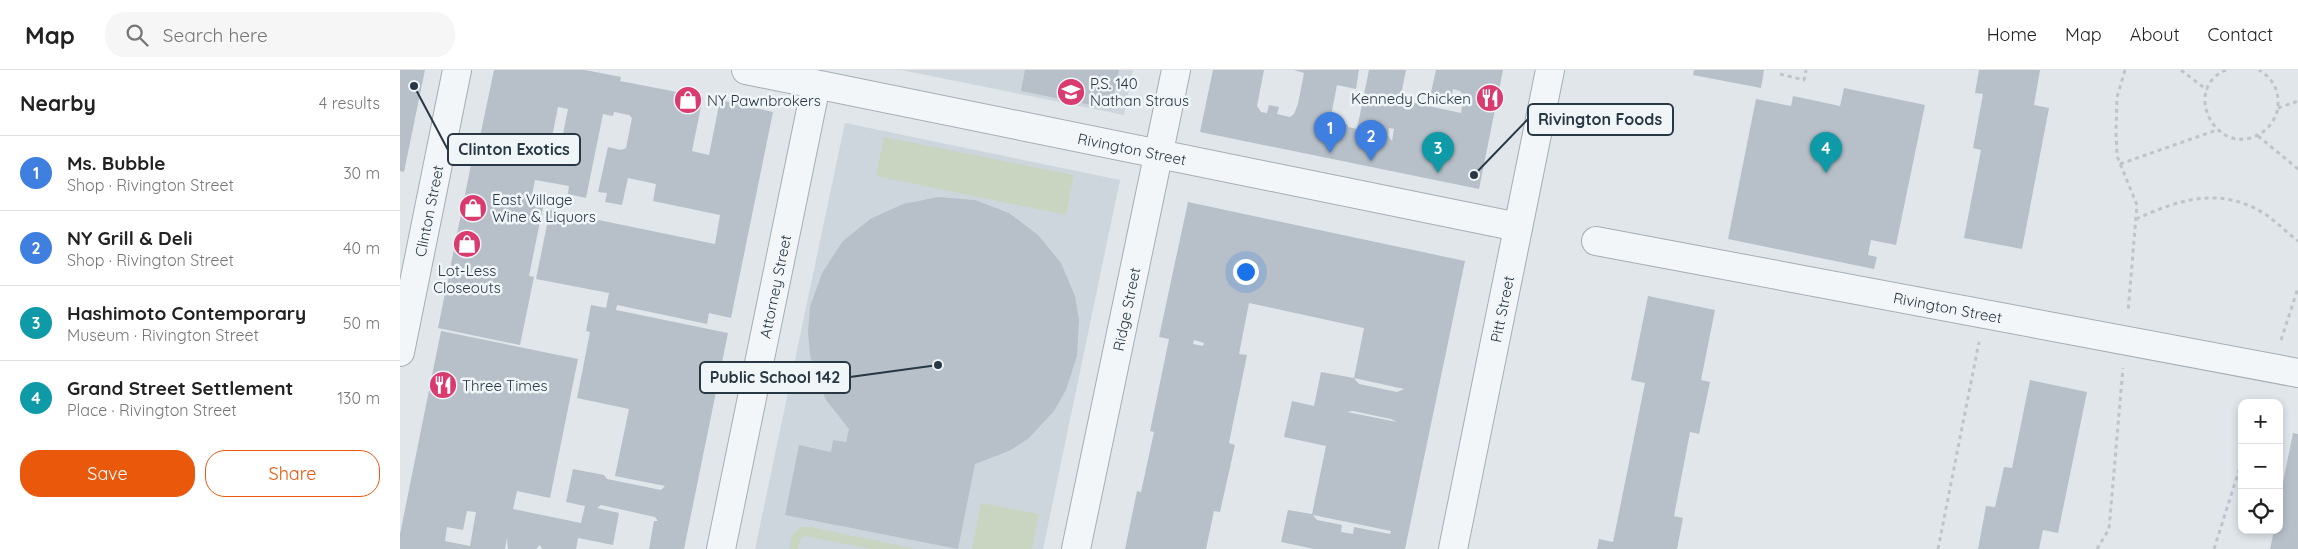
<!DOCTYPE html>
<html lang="en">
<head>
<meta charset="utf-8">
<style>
	:root { --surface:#fff; --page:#f6f6f6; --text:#222; --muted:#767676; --line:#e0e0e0; --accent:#ea580c }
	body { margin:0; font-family:Quicksand,sans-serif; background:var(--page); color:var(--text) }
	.controls { position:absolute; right:15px; bottom:15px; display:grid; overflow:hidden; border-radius:10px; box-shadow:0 2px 8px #0003 }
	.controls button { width:45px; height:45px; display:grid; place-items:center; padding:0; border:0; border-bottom:1px solid var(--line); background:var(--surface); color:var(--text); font:25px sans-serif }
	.you { position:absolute; left:845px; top:201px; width:18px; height:18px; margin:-12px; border:4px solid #fff; border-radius:50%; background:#1a73e8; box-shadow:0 0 0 8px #1a73e833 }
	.badge { display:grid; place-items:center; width:32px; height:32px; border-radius:50%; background:var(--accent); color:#fff; font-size:16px; font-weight:700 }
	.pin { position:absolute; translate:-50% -41px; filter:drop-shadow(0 1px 2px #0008) }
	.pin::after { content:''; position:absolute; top:26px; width:18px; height:15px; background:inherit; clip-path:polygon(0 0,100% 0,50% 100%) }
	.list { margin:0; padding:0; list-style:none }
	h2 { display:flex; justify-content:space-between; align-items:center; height:65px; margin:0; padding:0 20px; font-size:21px }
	h2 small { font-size:16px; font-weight:400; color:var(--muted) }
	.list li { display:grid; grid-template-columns:32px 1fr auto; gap:15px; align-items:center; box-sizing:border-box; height:75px; padding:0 20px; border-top:1px solid var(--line) }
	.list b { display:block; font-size:19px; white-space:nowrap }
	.list p { margin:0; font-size:16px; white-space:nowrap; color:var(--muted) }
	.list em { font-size:16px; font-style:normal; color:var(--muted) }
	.actions { display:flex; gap:10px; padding:15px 20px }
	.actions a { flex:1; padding:11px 0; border:1px solid var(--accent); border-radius:20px; text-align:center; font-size:18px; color:var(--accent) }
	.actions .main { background:var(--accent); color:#fff }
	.icon { flex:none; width:28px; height:28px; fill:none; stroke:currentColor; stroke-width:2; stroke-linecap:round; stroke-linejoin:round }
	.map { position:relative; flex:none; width:1898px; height:479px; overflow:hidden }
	header { display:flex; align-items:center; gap:30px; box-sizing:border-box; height:70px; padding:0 25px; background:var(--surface); border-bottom:1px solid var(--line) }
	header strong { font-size:24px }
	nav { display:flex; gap:28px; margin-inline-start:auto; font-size:18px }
	.search { width:350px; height:45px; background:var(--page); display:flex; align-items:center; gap:12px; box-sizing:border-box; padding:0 18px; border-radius:20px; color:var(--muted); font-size:19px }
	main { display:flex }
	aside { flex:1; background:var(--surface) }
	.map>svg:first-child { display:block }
	.built { fill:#ced6dd }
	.green { fill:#c9d5c1 }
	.building { fill:#b7c0c9; fill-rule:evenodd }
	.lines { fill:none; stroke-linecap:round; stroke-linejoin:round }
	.minor-casing { stroke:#a5aeb5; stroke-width:30 }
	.path { stroke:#bec4c9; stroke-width:3; stroke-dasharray:4 4; stroke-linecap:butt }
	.minor { stroke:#f3f6f8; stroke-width:28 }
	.labels { text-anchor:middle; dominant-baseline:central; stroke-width:5; stroke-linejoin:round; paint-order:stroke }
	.poi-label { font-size:15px; fill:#273744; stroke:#f0f5f8; text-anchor:start }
	.street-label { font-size:15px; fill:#273744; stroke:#f0f5f8 }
	.leader { fill:none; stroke:#273744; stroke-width:2 }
	.callout-dot { fill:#273744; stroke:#f0f5f8; stroke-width:2 }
	.callout { fill:#f0f5f8; stroke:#273744; stroke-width:2 }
	.callout-label { font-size:16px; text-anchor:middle; font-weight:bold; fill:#273744 }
</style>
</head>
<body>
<header>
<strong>Map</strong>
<div class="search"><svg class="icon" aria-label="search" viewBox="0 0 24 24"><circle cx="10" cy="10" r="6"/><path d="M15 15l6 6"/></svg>Search here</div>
<nav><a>Home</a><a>Map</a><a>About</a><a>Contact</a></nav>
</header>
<main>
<aside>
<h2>Nearby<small>4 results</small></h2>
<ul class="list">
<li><span class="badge" style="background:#3f7fe0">1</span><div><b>Ms. Bubble</b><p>Shop · Rivington Street</p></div><em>30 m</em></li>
<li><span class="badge" style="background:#3f7fe0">2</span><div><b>NY Grill &amp; Deli</b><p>Shop · Rivington Street</p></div><em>40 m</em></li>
<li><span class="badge" style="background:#0f9aa8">3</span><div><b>Hashimoto Contemporary</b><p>Museum · Rivington Street</p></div><em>50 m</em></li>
<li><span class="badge" style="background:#0f9aa8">4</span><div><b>Grand Street Settlement</b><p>Place · Rivington Street</p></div><em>130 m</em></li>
</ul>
<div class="actions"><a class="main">Save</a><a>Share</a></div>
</aside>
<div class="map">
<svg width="1898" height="479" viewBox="0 0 1898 479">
	<rect width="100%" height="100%" fill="#e0e6ea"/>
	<!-- built -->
	<path class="built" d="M501,0h232l-9,45z
		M445,53l275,57 -77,369h-288z"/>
	<!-- green -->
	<path class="green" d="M484,67l190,38 -8,40 -190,-39z
		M581,433l58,11 -7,35h-60z
		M401,457h9l106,22h-45l-66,-13 -4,2 -3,11h-9l3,-14z"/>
	<!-- building -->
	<path class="building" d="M0,0h25l-21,102 -4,-1z
		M94,0h91l36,7 -1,4 83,16 -11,54 17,4 11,-55 53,12 -42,206 -22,-5 -2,11 -90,-19 -1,5 112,23 -44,216h-35l5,-28h4l-3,-4 -54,-12 -4,3 22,5 -6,32 -35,-7 -2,11h-34l-2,-4 -4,4h-28l-1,-11 -2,11h-105v-15l41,-203 137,28 -28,139 -33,-7 -4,18 68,14 4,-17 -19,-4 7,-33 31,6 3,4 54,11 4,-4 -50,-10 14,-67 -52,-11 13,-66 -4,-1 5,-26 15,3 3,-15 -73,-14 14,-69 165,34 5,-29 -67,-14 3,-17 -28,-6 -6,27 -17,-3 2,-9 -9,-1 10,-45 13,3 5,-2 6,-30 -3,-3 -15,-3 -1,4 -10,-2 -17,84 -18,-4 1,-8 -34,-6 -5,25 13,2 -14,69 5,1 -14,68 -82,-17 37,-183 3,1zM158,37l10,2 -7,35 16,4 -3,17 -62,-12 4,-19 35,8zM67,441l9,1 -6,34 -25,-5 2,-14 16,3z
		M625,0h94l-8,39 -90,-18z
		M813,0h51l-7,36 4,6 6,1 2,-8 10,2 -2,7 13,3 4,-3 4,-10 6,-31 -10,-3h65l-3,19 -19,-4 -7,36 18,4v2l9,2 12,-59h37l-6,30 61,13 3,-17 -4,-5 -7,-2 -2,12 -21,-4 6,-27h67l-24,119 -279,-57zM989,58l5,1 -2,12 -4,-5z
		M1294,0h70l-3,18 -68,-13z
		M1579,0h61l-6,35 15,3 -27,141 -58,-11 17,-88 -8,-2 10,-54 -8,-1z
		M1444,18l81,17 -29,140 -25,-5 -3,15 9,2 -3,12 -146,-30 28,-140 35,7 2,-10 47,10z
		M538,127l37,3 34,13 29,22 23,28 14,33 4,24 -2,36 -11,34 -12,21 -25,27 -20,13 -34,13 -17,85 -173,-34 14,-70 32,7 2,-12 13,2 3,-13 -23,-29 -10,-22 -6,-23 -2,-24 2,-24 12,-34 20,-31 28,-23 33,-15z
		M788,132l277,59 -60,288h-91l-33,-7 7,-32 24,4 14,-68 -42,-9 8,-36 22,5 7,-34 33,6 10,-50 -115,-25 -10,51 8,1 -18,88 6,2 -15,67 -6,-1 -8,38h-81l12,-58 4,1 13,-60 -4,-1 19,-92 -10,-2zM794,270l10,3 -1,3 -10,-2zM954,308l50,11 -7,3 -38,-8zM953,341l38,8 6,3 -50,-10zM913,445l78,16 -1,3 -36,-7 -1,7 -12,-2 1,-7 -25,-5z
		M1248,226l67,14 -14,70 9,2 -11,52 -9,-2 -16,84 9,2 -6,31h-80l2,-10 14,3 32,-159 -14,-3z
		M1630,310l57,12 -29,141 -15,-3 -4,19h-61l8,-43 9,1 9,-40 8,1z
		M1893,363l5,1v115h-28l4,-19h5v-28z"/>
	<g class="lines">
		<defs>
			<g id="minor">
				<path id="s1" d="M346,0l772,157"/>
				<path id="s2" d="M1196,171l702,132"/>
				<path id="s3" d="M0,282l57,-282"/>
				<path id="s4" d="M321,479l95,-464"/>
				<path id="s5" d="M676,479l100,-479"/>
				<path id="s6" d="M1053,479l97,-479"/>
			</g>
		</defs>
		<!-- minor casing -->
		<use href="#minor" class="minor-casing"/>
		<!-- path -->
		<path class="path" d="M1725,0l-8,27 -1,35 1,24 20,49 -9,107
			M1781,0l26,20
			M1826,0c-47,19 -7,94 38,61 8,-6 14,-17 14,-26 1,-16 -6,-27 -19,-35
			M1380,4l24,6 2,-10
			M1878,38l20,-7
			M1858,66l40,33
			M1720,94l97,-34
			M1736,149c45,-20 84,-33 129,-5 12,8 22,19 33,27
			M1881,270l17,-52
			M1538,479l41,-207
			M1697,479l12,-20 14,-161
			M1814,479l28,-88"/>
		<!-- minor -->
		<use href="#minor" class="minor"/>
	</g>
	<!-- icons -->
	<defs>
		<symbol id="school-disc" viewBox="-11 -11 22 22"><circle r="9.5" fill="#da3b6f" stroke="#f0f5f8"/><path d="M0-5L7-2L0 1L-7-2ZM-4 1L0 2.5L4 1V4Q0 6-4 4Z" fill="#fff"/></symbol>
		<symbol id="restaurant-disc" viewBox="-11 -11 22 22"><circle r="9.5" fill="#da3b6f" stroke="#f0f5f8"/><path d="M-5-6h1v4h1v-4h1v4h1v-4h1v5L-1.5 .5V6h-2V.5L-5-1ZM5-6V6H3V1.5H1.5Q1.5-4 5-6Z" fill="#fff"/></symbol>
		<symbol id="shop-disc" viewBox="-11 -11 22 22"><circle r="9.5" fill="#da3b6f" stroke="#f0f5f8"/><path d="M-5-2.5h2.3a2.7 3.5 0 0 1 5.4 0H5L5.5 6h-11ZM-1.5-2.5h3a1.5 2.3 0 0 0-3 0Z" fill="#fff"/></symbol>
	</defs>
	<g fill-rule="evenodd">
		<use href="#school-disc" x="655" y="6" width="32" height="32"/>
		<use href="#restaurant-disc" x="1074" y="12" width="32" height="32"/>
		<use href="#shop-disc" x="272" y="14" width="32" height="32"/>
		<use href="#shop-disc" x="57" y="122" width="32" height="32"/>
		<use href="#shop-disc" x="51" y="158" width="32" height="32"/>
		<use href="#restaurant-disc" x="27" y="299" width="32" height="32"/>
	</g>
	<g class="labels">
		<!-- poi labels -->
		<g class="poi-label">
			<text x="690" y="13">P.S. 140<tspan x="690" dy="17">Nathan Straus</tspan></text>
			<text x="1071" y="28" text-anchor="end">Kennedy Chicken</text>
			<text x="307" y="30">NY Pawnbrokers</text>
			<text x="92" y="129">East Village<tspan x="92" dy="17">Wine &amp; Liquors</tspan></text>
			<text x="67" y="200" text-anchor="middle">Lot-Less<tspan x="67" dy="17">Closeouts</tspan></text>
			<text x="62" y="315">Three Times</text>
		</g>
		<!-- street labels -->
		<g class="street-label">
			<text stroke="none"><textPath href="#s1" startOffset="394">Rivington Street</textPath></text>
			<text stroke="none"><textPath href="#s3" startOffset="144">Clinton Street</textPath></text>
			<text stroke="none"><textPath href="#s4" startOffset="268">Attorney Street</textPath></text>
			<text stroke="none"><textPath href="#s2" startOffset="358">Rivington Street</textPath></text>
			<text stroke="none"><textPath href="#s5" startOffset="245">Ridge Street</textPath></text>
			<text stroke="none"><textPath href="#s6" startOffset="245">Pitt Street</textPath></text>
		</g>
	</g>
	<!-- callouts -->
	<path class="leader" d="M1074 105L1128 49M14 16L48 80M538 295L450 307"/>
	<g class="callout-dot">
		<circle cx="1074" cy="105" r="5"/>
		<circle cx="14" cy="16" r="5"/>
		<circle cx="538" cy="295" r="5"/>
	</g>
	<g class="callout">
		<rect x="1128" y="34" width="145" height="31" rx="5"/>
		<rect x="48" y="64" width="132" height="31" rx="5"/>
		<rect x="300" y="292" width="150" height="31" rx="5"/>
	</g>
	<g class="callout-label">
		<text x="1200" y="55">Rivington Foods</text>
		<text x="114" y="85">Clinton Exotics</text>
		<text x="375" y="313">Public School 142</text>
	</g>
</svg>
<div class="controls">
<button>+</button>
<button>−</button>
<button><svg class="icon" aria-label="locate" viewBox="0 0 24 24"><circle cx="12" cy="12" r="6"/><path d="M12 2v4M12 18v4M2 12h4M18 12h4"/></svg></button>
</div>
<div class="you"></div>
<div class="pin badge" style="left:930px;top:83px;background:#3f7fe0">1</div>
<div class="pin badge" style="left:971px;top:91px;background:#3f7fe0">2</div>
<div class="pin badge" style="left:1038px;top:103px;background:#0f9aa8">3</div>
<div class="pin badge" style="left:1426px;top:103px;background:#0f9aa8">4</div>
</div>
</main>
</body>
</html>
